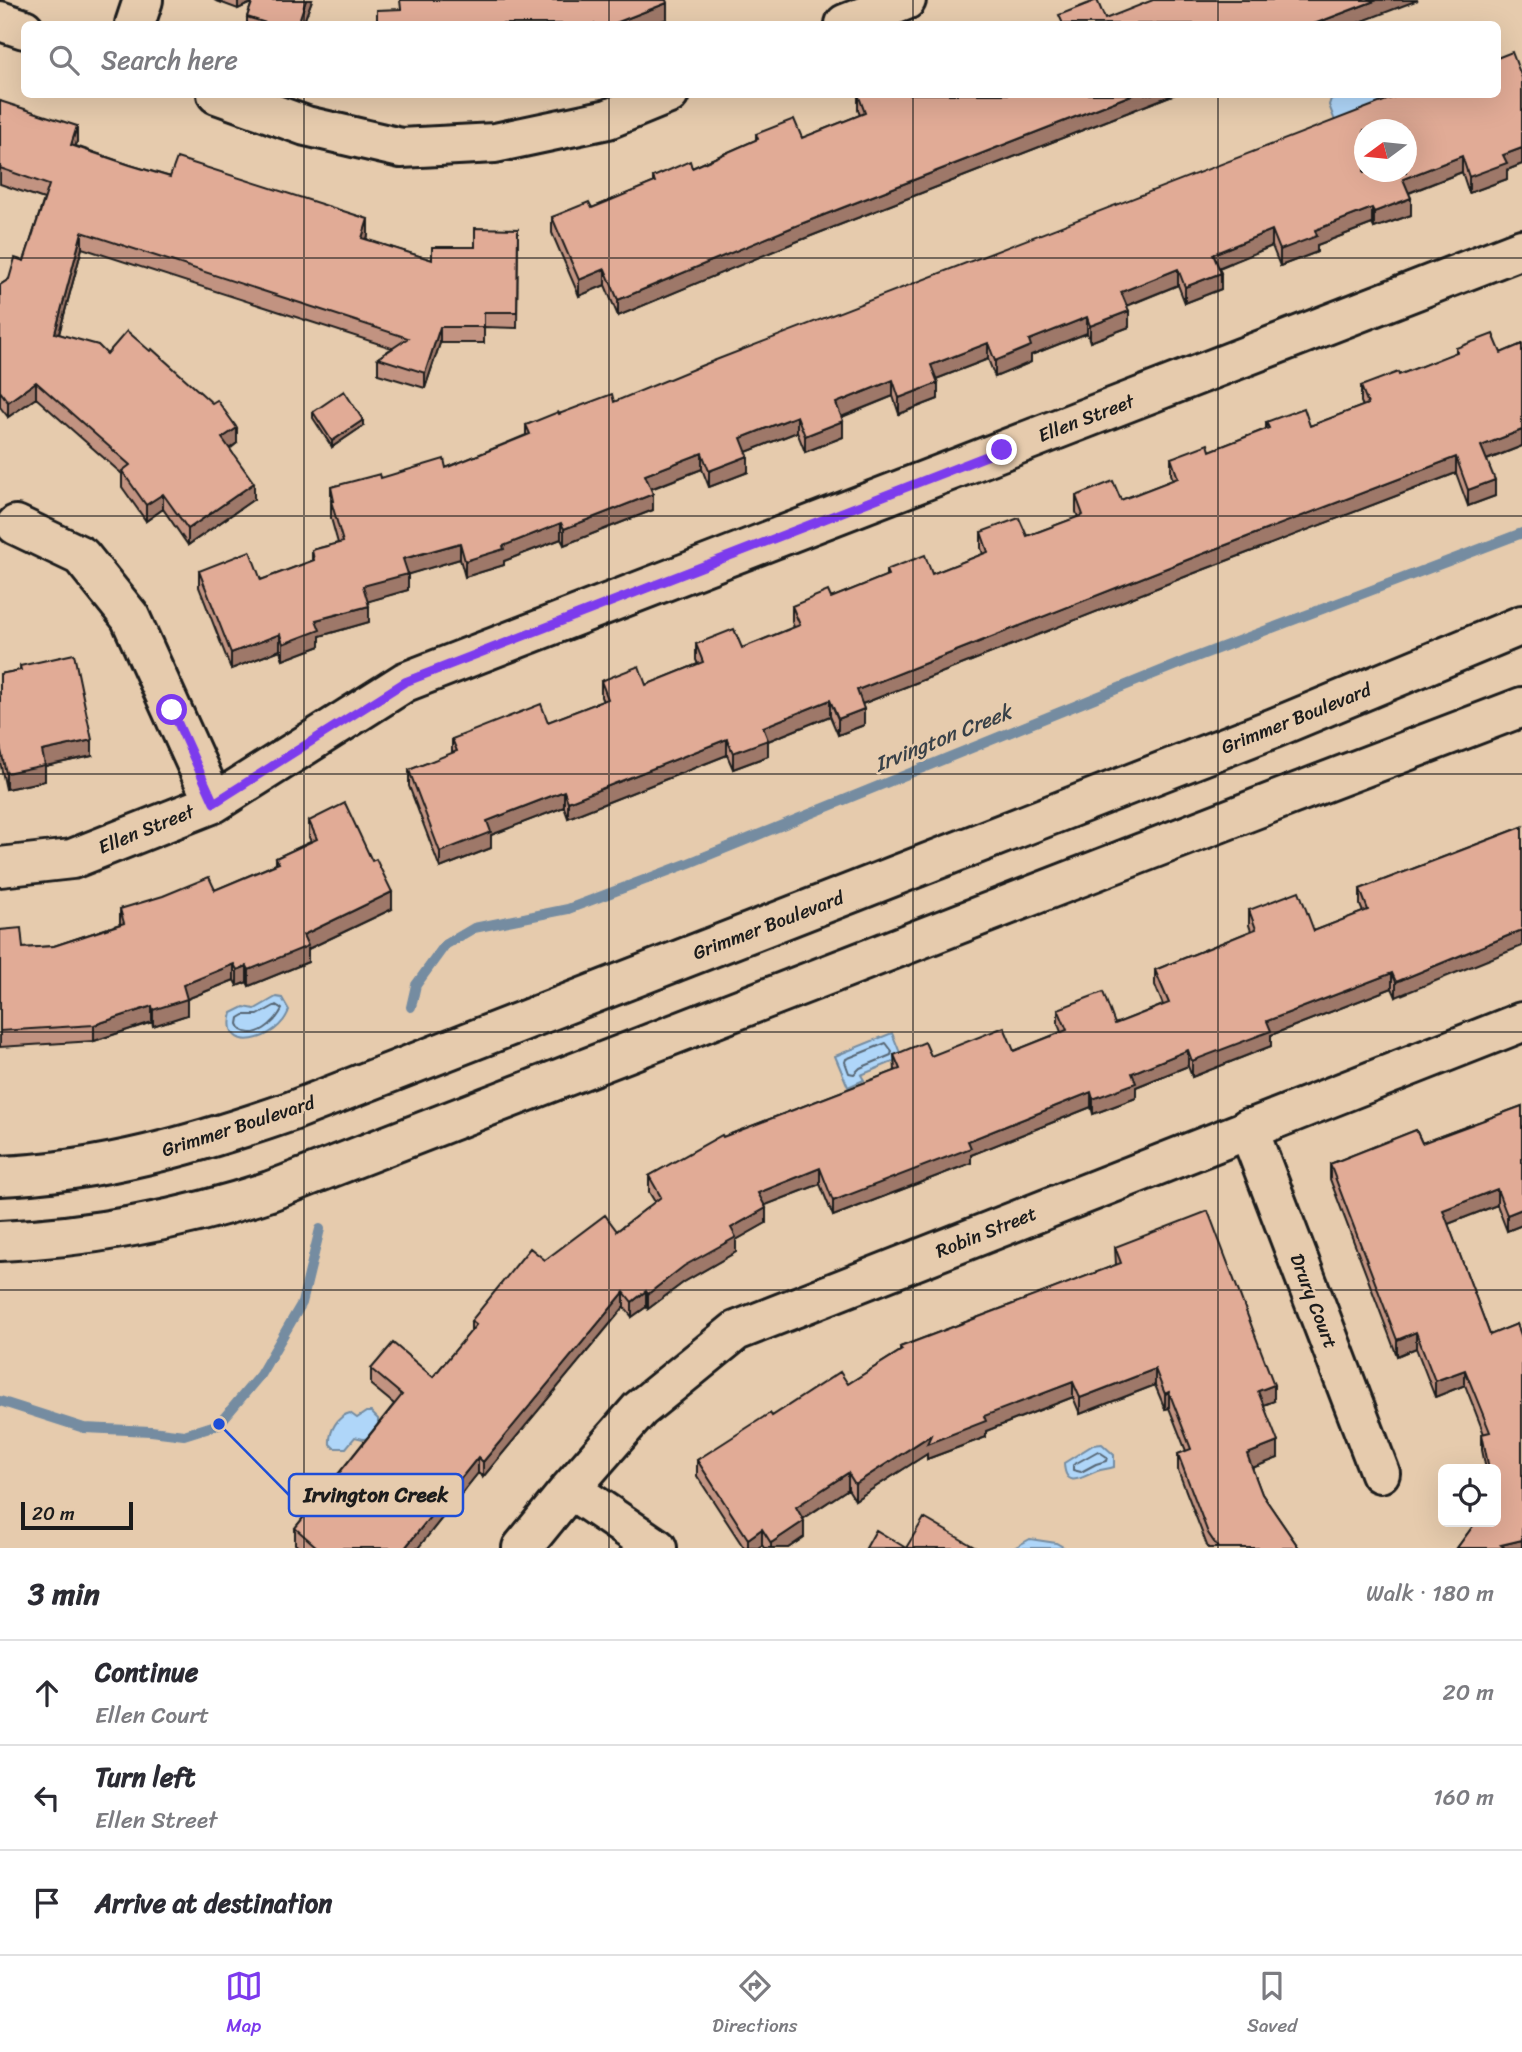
<!DOCTYPE html>
<html lang="en">
<head>
<meta charset="utf-8">
<style>
	:root { --surface:#fff; --page:#f7f7f7; --text:#2b2b33; --muted:#7c7c81; --line:#e1e1e2; --accent:#7c3aed }
	body { margin:0; font-family:Sriracha,sans-serif; background:var(--page); color:var(--text) }
	.controls { position:absolute; right:21px; bottom:21px; display:grid; overflow:hidden; border-radius:10px; box-shadow:0 7px 28px #0002 }
	.controls button { width:63px; height:63px; display:grid; place-items:center; padding:0; border:0; border-bottom:2px solid var(--line); background:var(--surface); color:var(--text); font:35px sans-serif }
	.compass { position:absolute; left:1354px; top:119px; width:63px; height:63px; border-radius:50%; background:var(--surface); box-shadow:0 7px 28px #0002; rotate:255deg }
	.scale { position:absolute; left:21px; bottom:18px; width:112px; box-sizing:border-box; padding-left:7px; border:4px solid #1c1c1c; border-top:0; font-size:19px; line-height:24px; white-space:nowrap; color:#1c1c1c; -webkit-text-stroke:5px #e6cbad; paint-order:stroke }
	.stop { position:absolute; width:21px; height:21px; margin:-16px; border:5px solid #7c3aed; border-radius:50%; background:#fff }
	.stop.end { background:#7c3aed; border-color:#fff; box-shadow:0 2px 7px #0008 }
	.list { margin:0; padding:0; list-style:none }
	h2 { display:flex; justify-content:space-between; align-items:center; height:91px; margin:0; padding:0 28px; font-size:30px }
	h2 small { font-size:23px; font-weight:400; color:var(--muted) }
	.list li { display:grid; grid-template-columns:46px 1fr auto; gap:21px; align-items:center; box-sizing:border-box; height:105px; padding:0 28px; border-top:2px solid var(--line) }
	.list b { display:block; font-size:26px; white-space:nowrap }
	.list p { margin:0; font-size:23px; white-space:nowrap; color:var(--muted) }
	.list em { font-size:23px; font-style:normal; color:var(--muted) }
	.icon { flex:none; width:38px; height:38px; fill:none; stroke:currentColor; stroke-width:2; stroke-linecap:round; stroke-linejoin:round }
	.map { position:relative; flex:none; width:1522px; height:1548px; overflow:hidden }
	.search { position:absolute; background:var(--surface); box-shadow:0 7px 28px #0002; left:21px; right:21px; top:21px; height:77px; display:flex; align-items:center; gap:18px; box-sizing:border-box; padding:0 24px; border-radius:10px; color:var(--muted); font-size:26px }
	.sheet { height:406px; background:var(--surface) }
	nav { display:flex; justify-content:space-around; align-items:center; box-sizing:border-box; height:98px; border-top:2px solid var(--line); background:var(--surface); font-size:19px; color:var(--muted) }
	nav a { display:grid; justify-items:center; gap:4px }
	nav .on { color:var(--accent) }
	.map>svg:first-child { display:block }
	.water { fill:#afd6f9; stroke:#748ca1; stroke-width:2 }
	.lines { fill:none; stroke-linecap:round; stroke-linejoin:round }
	.shore { stroke:#576674; stroke-width:2 }
	.stream { stroke:#748ca1; stroke-width:10 }
	.minor-casing { stroke:#1c1c1c; stroke-width:44 }
	.secondary-casing { stroke:#1c1c1c; stroke-width:44 }
	.minor { stroke:#e6cbad; stroke-width:38 }
	.secondary { stroke:#e6cbad; stroke-width:38 }
	.wall { fill:#c29381; stroke:#1c1c1c; stroke-width:2 }
	.shaded-wall { fill:#9e7869; stroke:#1c1c1c; stroke-width:2 }
	.building { fill:#e1ab96; stroke:#1c1c1c; stroke-width:2; fill-rule:evenodd }
	.route { stroke:#7c3aed; stroke-width:9 }
	.grid { fill:none; stroke:#1c1c1c; stroke-width:2; stroke-opacity:0.55 }
	.labels { text-anchor:middle; dominant-baseline:central; stroke-width:5; stroke-linejoin:round; paint-order:stroke }
	.street-label { font-size:19px; fill:#1c1c1c; stroke:#e6cbad }
	.water-label { font-size:21px; font-style:italic; fill:#394148; stroke:#e6cbad }
	.leader { fill:none; stroke:#1d4ed8; stroke-width:2.5 }
	.callout-dot { fill:#1d4ed8; stroke:#e6cbad; stroke-width:2.5 }
	.callout { fill:#e6cbad; stroke:#1d4ed8; stroke-width:2.5 }
	.callout-label { font-size:21px; text-anchor:middle; font-weight:bold; fill:#1c1c1c }
</style>
</head>
<body>
<div class="map">
<svg width="1522" height="1548" viewBox="0 0 1522 1548">
	<rect width="100%" height="100%" fill="#e6cbad"/>
	<filter id="ink" filterUnits="userSpaceOnUse"><feTurbulence type="fractalNoise" baseFrequency=".0143" numOctaves="2"/><feDisplacementMap in="SourceGraphic" scale="14" xChannelSelector="R" yChannelSelector="G"/><feConvolveMatrix kernelMatrix="1 2 1 2 8 2 1 2 1" color-interpolation-filters="sRGB"/></filter>
	<g filter="url(#ink)">
		<!-- water -->
		<path class="water" d="M1382,94l4,12 -45,31 -12,-32 2,-6 13,-4z
			M276,997l6,1 7,12c-10,31 -69,46 -57,3l12,-6 11,2z
			M892,1033l10,25 -41,17 3,5 -16,7 -13,-31z
			M366,1412h5l7,7v6l-7,13 -8,1 -8,-2 -9,11h-12l-4,-4c-1,-14 8,-28 20,-31l7,5z
			M1102,1444l12,11v12c-6,2 -12,2 -17,4 -13,5 -32,20 -33,-8l29,-18z
			M1030,1539l26,4 9,5h-51z"/>
		<g class="lines">
			<!-- shore -->
			<path class="shore" d="M276,1005l6,4c-7,14 -26,31 -41,21l-3,-6 1,-6 5,-3h14z
				M886,1043l6,8 -1,4 -31,13 -6,6 -5,-1 -4,-11 1,-3z
				M1098,1451l9,6 -1,4 -10,3 -15,8 -8,-2v-5z"/>
			<!-- stream -->
			<path class="stream" d="M411,1007l5,-22 29,-40 29,-17 94,-19 121,-46 499,-203 334,-127
				M0,1401l84,27 67,3 33,4 35,-11 41,-49 42,-72 18,-74"/>
			<defs>
				<path id="minor" d="M0,21l24,8
					M135,24l8,-24
					M845,24l61,-24
					M217,94l89,32 95,22 94,-5 113,-24 61,-25
					M16,525l65,31 49,61 84,186
					M0,867l72,-8 142,-56 191,-121 1117,-433
					M1248,1128l132,345
					M570,1489l87,59
					M522,1548l48,-59 70,-80 96,-78 786,-309"/>
				<path id="secondary" d="M0,1176c101,-4 197,-32 292,-65l982,-383 248,-103
					M0,1241c93,-4 182,-21 270,-50l1021,-396 231,-88"/>
			</defs>
			<!-- minor casing -->
			<use href="#minor" class="minor-casing"/>
			<!-- secondary casing -->
			<use href="#secondary" class="secondary-casing"/>
			<!-- minor -->
			<use href="#minor" class="minor"/>
			<!-- secondary -->
			<use href="#secondary" class="secondary"/>
		</g>
		<!-- wall -->
		<path class="wall" d="M214,0h98l-9,24h-56v-7l5,-15 -14,7z
			M1522,78v86l-15,6v9l-38,14 -7,-21 -53,21 2,22 -37,13 -2,-4 -55,21v7l-37,14 -8,-20 -53,22 2,21 -36,14 -7,-18 -51,21 2,21 -39,15 -3,-9 -56,22v7l-36,15 -7,-18 -52,20 2,20 -39,15 -6,-18 -51,21 1,20 -38,15 -8,-20 -51,20 2,20 -39,15 -7,-18 -51,20 2,21 -89,35 -3,-6 -57,22v4l-39,12 -5,-18 -52,15v16l-40,11 1,21 -49,14v10l-37,14 -3,-10 -49,19 -32,-82v-16l62,9 51,-19v-11l26,-7 -7,-25v-31l115,-19 80,-33v-10l33,-11 55,-12z
			M858,94h317l-382,149 -175,73 -13,-31 -26,11 -27,-63v-16l40,-9 61,-25v-6l39,-9 64,-28v-6l46,4 58,-23 -2,-5z
			M0,101l77,40 -1,5 54,19 238,70 -1,5 65,20 43,-13 43,-18 -1,99 -33,-1v16h-44l-15,45 -47,-14v-16l14,-10 -310,-100 -23,86 48,20 130,89 -7,6 24,50 -66,46 -25,-36 -17,12 -24,-34v-13l-86,-76 -28,19 -8,-10v-122l9,-6 15,-18 20,-62 -44,-15z
			M1522,344v102l-35,14 8,36 -27,10 -12,-33 -264,101 -330,130 2,21 -26,10 -8,-19 -62,25v15l-35,13 -6,-14 -159,63 -4,-11 -73,28v13l-51,20 -31,-82v-16l43,-16v-15l96,-17 55,-21 -2,-4v-16l45,4 52,-21 -2,-4v-16l46,4 52,-21 -2,-5v-16l39,-8 55,-22v-6l46,4 51,-20 -2,-6v-16l46,4 51,-19 -2,-5v-16l45,4 52,-20 -2,-6v-16l39,-7 56,-22v-7l44,4 53,-20 -2,-4v-16l38,-11 57,-22v-5l45,5z
			M313,412l50,14 -31,21 -19,-29z
			M20,666l72,90 -47,10v15l-39,8 -6,-27v-88l20,-4z
			M309,821l83,88 -84,40v13l-59,24 -2,-4 -10,4 -3,-6 -47,19v16l-34,11 -1,-4 -58,19 -94,6v-117l23,18 31,-2 66,-22v-15l95,-19 61,-26v-6l35,-16 -2,-5z
			M1522,827l-126,170 -4,-9 -121,47v11l-79,31 -4,-11 -52,21v11l-43,16 -2,-7 -120,48v8l-138,53 -13,-32 -55,21 1,18 -30,17v12l-52,30 -36,27 -2,-2 -14,10 -8,-10 -141,170 -5,-4 -60,75h-118l-5,-4v-16l99,-124 -23,-19v-16l62,8 38,-45v-11l74,-61 72,-29 38,-29 -6,-10v-16l74,-39 172,-66 -1,-16 37,1 83,-5 47,-19 -3,-8v-15l57,15 48,-19 -8,-20v-15l96,-39 -2,-6v-15l65,21 49,-19 -3,-7v-16z
			M1522,1106v119l-15,6 -10,-26 -49,19 42,111 27,-11 5,14v210h-65l19,-26h20v-53h-10l-4,-19v-16h2l-19,-49 -30,12 -19,-49 -19,8 -67,-177v-15l86,-34 6,13z
			M1115,1247l159,154 -10,4 14,53 -26,10 10,26 37,54h-91l-30,-78v-16l8,-3 -17,-43 -4,1 -10,-24 -75,29 -7,-17 -87,34v6l-59,22v-5l-72,46 -7,-11 -45,30 1,18 -16,11h-24l-2,-3 -4,3h-14l-47,-72v-16l75,-44 76,-32 52,-33v-4l216,-82z"/>
		<!-- shaded-wall -->
		<path class="shaded-wall" d="M238,0h20l-20,9z
			M306,0h6l-9,24h-5z
			M1377,0h41l-63,24h-41z
			M667,3v16l-15,5h-39z
			M1134,94h41l-382,149 -175,73v-16l175,-73z
			M77,126v15l-6,19v-15z
			M1522,148v16l-15,6v9l-38,14v-16l34,-22z
			M1462,156v16l-59,23v-16z
			M1411,198v17l-37,13v-16z
			M1372,208v16l-55,21v7l-37,14v-16l35,-20z
			M368,219v16l-6,19v-16z
			M1272,230v16l-59,24v-16z
			M82,232v16l-27,100v-15z
			M605,269v16l-26,11v-16z
			M1178,269v16l-57,23v-16z
			M1221,273v16l-36,14v-16z
			M1129,311v16l-39,15v-16z
			M1087,317v16l-56,22v7l-36,15v-16l34,-21z
			M440,327v16l-15,45v-15z
			M988,343v16l-57,22v-16z
			M893,380v16l-57,23v-16z
			M36,382v16l-28,19v-15z
			M938,383v16l-39,15v-16z
			M797,416v16l-56,22v-16z
			M363,420v6l-31,21v-6z
			M843,421v16l-38,15v-16z
			M237,428v15l-15,11v-16z
			M1522,430v16l-41,16v-16z
			M702,453v16l-57,22v-16z
			M748,456v16l-39,15v-16z
			M1456,457v16l-264,101 -335,132v-16l335,-132z
			M1495,480v16l-27,10v-16z
			M254,483v16l-66,46v-16z
			M163,494v15l-17,12v-16z
			M653,494v16l-89,35v-16z
			M561,523v16l-57,22v4l-39,12v-16z
			M460,543v16l-54,16 2,-1v16l-45,13v-17l40,-27z
			M369,606v16l-49,14v10l-37,14v-16l33,-24z
			M280,634v16l-49,19v-16z
			M830,700v16l-62,25v15l-35,13v-16l30,-26z
			M864,709v16l-26,10v-16z
			M727,739v16l-159,63v-16z
			M92,740v16l-47,10v15l-39,8v-16l36,-22z
			M564,791v16l-73,28v13l-51,20v-16l47,-31z
			M392,892v17l-84,40v13l-59,24v-16l54,-35z
			M1522,930v16l-126,51v-15z
			M234,964v16l-47,19v16l-34,11v-16l30,-25z
			M247,966v16l-10,4v-16z
			M1392,973v15l-121,47v11l-79,31v-16l75,-40z
			M152,1006v16l-58,19v-16z
			M1188,1050v16l-52,21v11l-43,16v-15l39,-26z
			M1091,1092v15l-120,48v8l-138,53v-15l135,-60z
			M820,1168v16l-62,24v-15z
			M1497,1189v16l-54,21v-16z
			M766,1208v15l-30,17v12l-52,30 -36,27v-15l83,-66z
			M1522,1209v16l-15,6v-16z
			M646,1291v16l-14,10v-15z
			M624,1292v15l-141,170v-15z
			M1416,1332v16l-19,8v-16z
			M1155,1369v16l-75,29v-16z
			M1465,1370v15l-30,12v-16z
			M1073,1382v15l-87,34v6l-59,22v-5l-72,46v-16l76,-49z
			M1274,1385v16l-16,6v-16z
			M1169,1392v16l-4,1v-15z
			M1278,1442v16l-31,12v-16z
			M478,1457v16l-60,75h-13z
			M848,1473v16l-52,34v-16z
			M804,1521v16l-16,11h-17v-5z
			M762,1529v16l-4,3h-10v-9z
			M1522,1540v8h-21v-3z"/>
		<!-- building -->
		<path class="building" d="M253,0h53l-8,24h-29l-22,-7z
			M400,0h266l1,3 -54,21h-236v-14l24,-1z
			M1097,0l8,19 48,-19h224l-63,24h-251l-4,-9z
			M1512,52l10,26v70l-19,7 4,8 -38,14 -7,-21 -59,23 8,19 -37,14 -2,-4 -57,22 2,6 -37,14 -8,-20 -59,24 8,19 -36,14 -7,-18 -57,23 8,19 -39,15 -3,-9 -58,23 2,6 -36,15 -7,-18 -57,22 7,18 -39,15 -6,-18 -57,23 7,18 -38,15 -8,-20 -56,22 7,18 -39,15 -7,-18 -57,22 8,19 -89,35 -3,-6 -58,23 1,3 -39,12 -5,-18 -57,16 5,15 -45,12 6,20 -53,14 4,10 -37,14 -3,-10 -49,19 -32,-82 51,-20 11,29 53,-20 -2,-10 31,-8 -12,-41h3l-3,-14 49,-13 1,4 63,-19 2,9 84,-34 -4,-9 32,-13 1,2 53,-20 2,8 89,-37 699,-271h95v-36zM1364,130h42v42h-42z
			M858,94h276l-341,133 -175,73 -13,-31 -26,11 -27,-63 37,-15 3,6 63,-26 -2,-5 37,-16 2,7 66,-29 -2,-5 38,-15 8,19 63,-25z
			M0,101l77,25 -6,19 59,20 40,12 7,-19 191,61 -6,19 70,22v-13h43v-19l43,1 -1,83h-33v15h-44l-15,46 -47,-15 30,-20 -326,-106 -27,101 43,12 9,9 20,-23 23,20 2,-2 60,54 5,-3 20,28 -15,10 32,45 -66,46 -25,-35 -17,11 -24,-34 8,-6 -94,-83 -28,20 -8,-11v-106l9,-6 6,-21 9,3 25,-76 -49,-17z
			M1493,334l8,19 21,-9v86l-41,16 14,34 -27,10 -12,-33 -264,101 -335,132 7,19 -26,10 -8,-19 -67,27 5,13 -35,13 -6,-14 -159,63 -4,-11 -77,30 4,11 -51,20 -31,-82 48,-19 -5,-12 89,-35 7,18 60,-23 -7,-18 38,-15 7,19 57,-23 -7,-18 38,-15 8,19 58,-23 -8,-19 36,-15 3,7 57,-23 -2,-5 39,-15 7,19 56,-22 -7,-20 38,-14 8,18 56,-21 -7,-19 37,-15 8,19 57,-22 -7,-20 37,-14 2,7 59,-23 -3,-6 38,-14 6,18 58,-22 -7,-18 37,-14 1,3 58,-23 -1,-4z
			M344,391l19,29 -31,21 -19,-29z
			M74,654l18,86 -50,11 3,14 -39,8 -6,-27v-72l21,-4 -1,-4z
			M345,803l27,58 4,-2 16,33 -89,43 5,11 -59,24 -2,-4 -10,4 -3,-6 -51,21 4,14 -34,11 -1,-4 -58,19 -94,6v-101l21,-2 2,20 31,-2 70,-23 -4,-14 43,-13 46,-19 6,13 64,-27 -3,-5 41,-19 -8,-18z
			M1522,827v103l-126,52 -4,-9 -125,48 4,10 -79,30 -4,-11 -56,23 4,10 -43,16 -2,-7 -123,49 3,7 -138,53 -13,-33 -62,25 8,15 -35,20 5,9 -52,29 -36,28 -2,-3 -14,11 -8,-10 -141,170 -5,-5 -73,91h-87l-23,-20 107,-133 -31,-26 22,-26 40,34 43,-52 -5,-4 59,-73 15,12 60,-45 12,16 44,-34 -12,-21 73,-41 1,2 177,-68 -6,-14 31,-13 6,14 73,-29 10,24 53,-21 -9,-21 45,-17 12,32 54,-21 -14,-33 101,-41 -7,-19 50,-19 15,40 54,-21 -8,-21z
			M1522,1106v103l-15,6 -10,-26 -54,21 47,125 27,-11 5,14v202l-21,5 4,3h-48l19,-26h20v-53h-7l-7,-35 8,-2 -25,-62 -30,11 -19,-49 -19,8 -67,-176 86,-34 6,13z
			M1208,1211l66,174 -16,6 20,51 -31,12 15,40 37,54h-81l-10,-15 -30,-79 13,-5 -22,-57 -4,2 -10,-25 -75,29 -7,-16 -89,34 2,5 -59,23 4,-9 -76,49 -7,-11 -52,34 8,14 -33,22 -9,-14 -14,10 -51,-79 73,-47 2,3 68,-44 8,12 54,-34 -2,-3 221,-84 -6,-16z
			M924,1518l52,30h-110l10,-18 30,18z"/>
	</g>
	<g class="lines" filter="url(#ink)">
		<!-- route -->
		<path class="route" d="M172,710l42,93 191,-121 597,-232"/>
	</g>
	<!-- grid -->
	<path class="grid" d="M304,0v24M609,0v24M913,0v24M1218,0v24M304,94v1454M609,94v1454M913,94v1454M1218,94v1454M0,258h1522M0,516h1522M0,774h1522M0,1032h1522M0,1290h1522"/>
	<g class="labels">
		<!-- street labels -->
		<g class="street-label">
			<text transform="translate(1086 418) rotate(-21)">Ellen Street</text>
			<text transform="translate(1296 718) rotate(-22)">Grimmer Boulevard</text>
			<text transform="translate(146 829) rotate(-22)">Ellen Street</text>
			<text transform="translate(768 925) rotate(-21)">Grimmer Boulevard</text>
			<text transform="translate(238 1126) rotate(-18)">Grimmer Boulevard</text>
			<text transform="translate(986 1232) rotate(-22)">Robin Street</text>
			<text transform="translate(1314 1301) rotate(69)">Drury Court</text>
		</g>
		<!-- water labels -->
		<g class="water-label">
			<text transform="translate(943 738) rotate(-22)">Irvington Creek</text>
		</g>
	</g>
	<!-- callouts -->
	<path class="leader" d="M219 1424L289 1495"/>
	<circle class="callout-dot" cx="219" cy="1424" r="7"/>
	<rect class="callout" x="289" y="1474" width="174" height="42" rx="7"/>
	<g class="callout-label">
		<text x="376" y="1502">Irvington Creek</text>
	</g>
</svg>
<div class="controls">
<button><svg class="icon" aria-label="locate" viewBox="0 0 24 24"><circle cx="12" cy="12" r="6"/><path d="M12 2v4M12 18v4M2 12h4M18 12h4"/></svg></button>
</div>
<svg class="compass" viewBox="-18 -18 36 36"><path d="M0-13l5 13h-10z" fill="#e53935"/><path d="M0 13l5-13h-10z" fill="#7c7c81"/></svg>
<div class="scale">20 m</div>
<div class="stop" style="left:172px;top:710px"></div>
<div class="stop end" style="left:1002px;top:450px"></div>
<div class="search"><svg class="icon" aria-label="search" viewBox="0 0 24 24"><circle cx="10" cy="10" r="6"/><path d="M15 15l6 6"/></svg>Search here</div>
</div>
<section class="sheet">
<h2>3 min<small>Walk · 180 m</small></h2>
<ul class="list">
<li><svg class="icon" aria-label="ahead" viewBox="0 0 24 24"><path d="M12 20V5M6 11l6-6 6 6"/></svg><div><b>Continue</b><p>Ellen Court</p></div><em>20 m</em></li>
<li><svg class="icon" aria-label="left" viewBox="0 0 24 24"><path d="M17 20v-9H6M10 6l-5 5 5 5"/></svg><div><b>Turn left</b><p>Ellen Street</p></div><em>160 m</em></li>
<li><svg class="icon" aria-label="arrive" viewBox="0 0 24 24"><path d="M6 21V4h12l-3 4 3 4H6"/></svg><div><b>Arrive at destination</b></div></li>
</ul>
</section>
<nav>
<a class="on"><svg class="icon" aria-label="map" viewBox="0 0 24 24"><path d="M3 6l6-2 6 2 6-2v14l-6 2-6-2-6 2zM9 4v14M15 6v14"/></svg>Map</a>
<a><svg class="icon" aria-label="directions" viewBox="0 0 24 24"><path d="M12 3l9 9-9 9-9-9zM9 14v-3h6M13 9l2 2-2 2"/></svg>Directions</a>
<a><svg class="icon" aria-label="saved" viewBox="0 0 24 24"><path d="M7 4h10v16l-5-4-5 4z"/></svg>Saved</a>
</nav>
</body>
</html>
